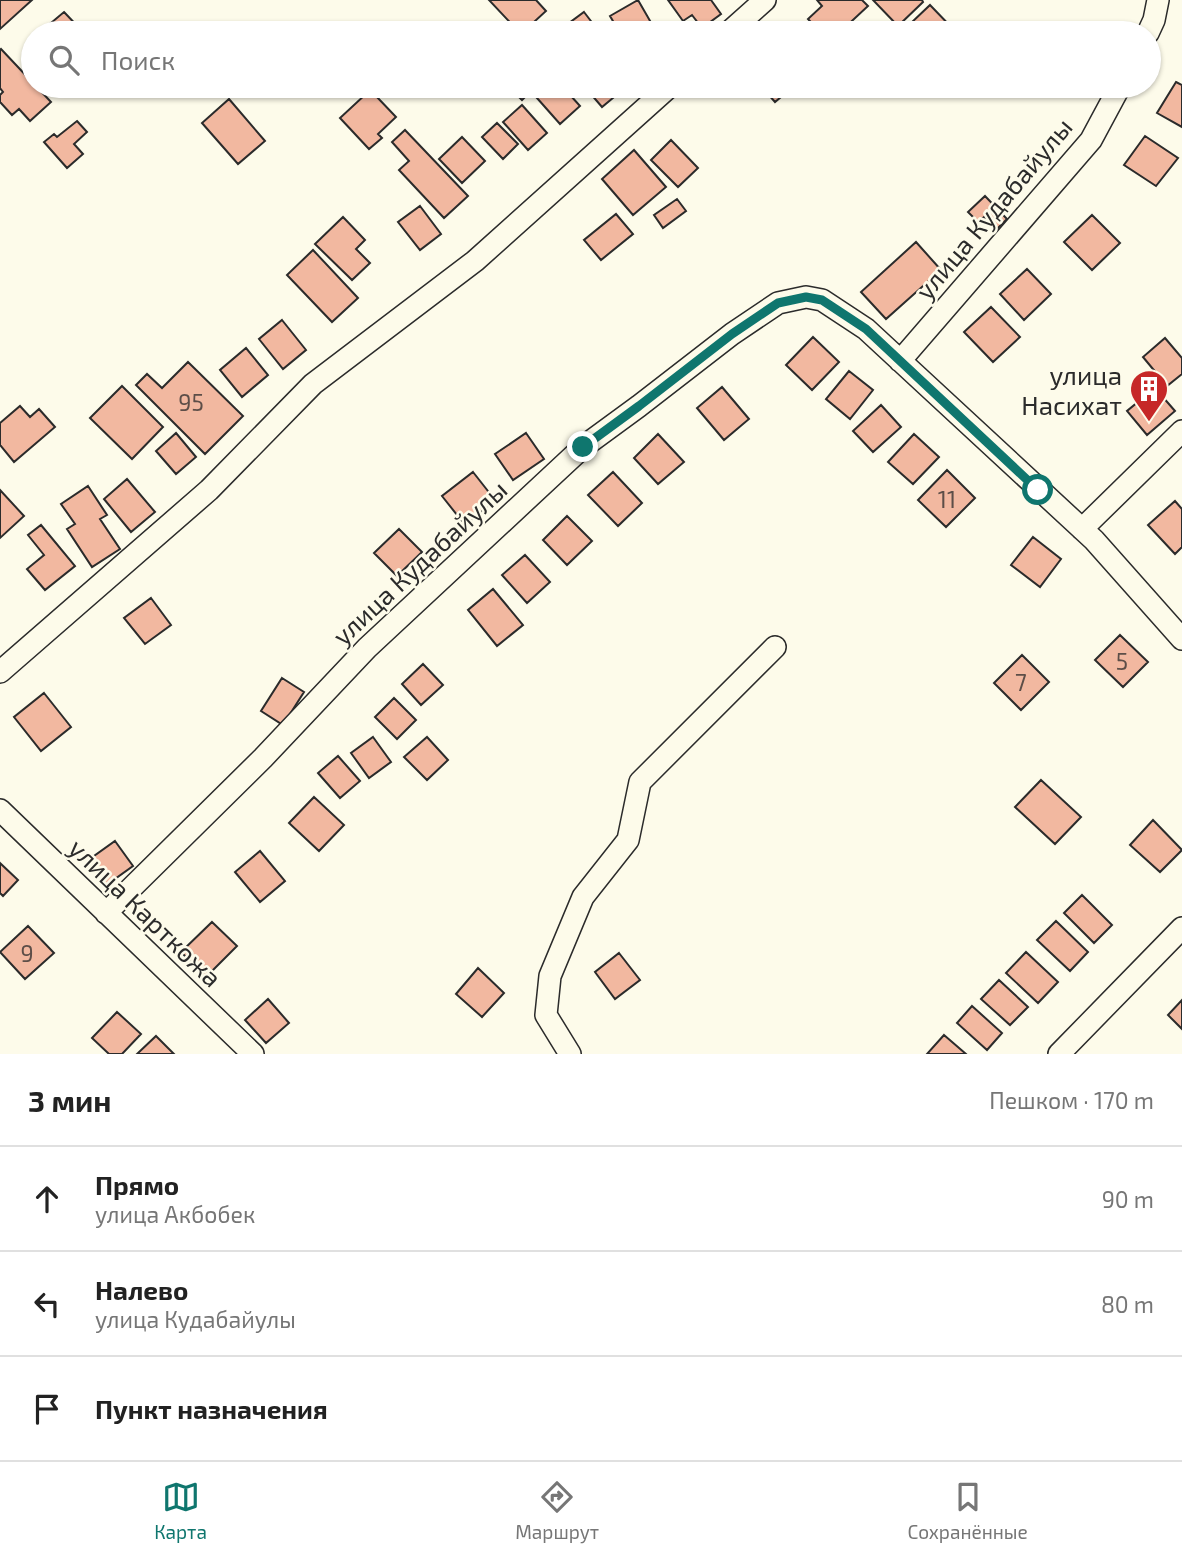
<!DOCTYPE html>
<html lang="ru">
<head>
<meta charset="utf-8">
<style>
	:root { --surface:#fff; --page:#f6f6f6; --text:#222; --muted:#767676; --line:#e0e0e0; --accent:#0f766e }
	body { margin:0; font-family:"Exo 2",sans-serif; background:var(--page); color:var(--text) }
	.stop { position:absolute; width:21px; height:21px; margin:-16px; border:5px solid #0f766e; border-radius:50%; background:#fff }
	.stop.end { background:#0f766e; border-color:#fff; box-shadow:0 2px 7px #0008 }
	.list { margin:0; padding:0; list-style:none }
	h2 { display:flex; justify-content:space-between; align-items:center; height:91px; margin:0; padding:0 28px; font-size:30px }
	h2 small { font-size:23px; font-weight:400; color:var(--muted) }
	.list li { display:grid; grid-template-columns:46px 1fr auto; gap:21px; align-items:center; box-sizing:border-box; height:105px; padding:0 28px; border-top:2px solid var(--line) }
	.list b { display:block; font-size:26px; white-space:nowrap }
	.list p { margin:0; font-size:23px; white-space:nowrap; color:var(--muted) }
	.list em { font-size:23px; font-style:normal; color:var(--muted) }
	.icon { flex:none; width:38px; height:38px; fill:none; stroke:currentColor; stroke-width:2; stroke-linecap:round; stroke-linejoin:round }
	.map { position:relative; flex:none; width:1182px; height:1054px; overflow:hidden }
	.search { position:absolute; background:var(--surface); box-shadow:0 2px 5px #0004; left:21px; right:21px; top:21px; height:77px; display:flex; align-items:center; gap:18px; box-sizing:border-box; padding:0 24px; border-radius:38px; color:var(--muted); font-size:26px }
	.sheet { height:406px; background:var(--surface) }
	nav { display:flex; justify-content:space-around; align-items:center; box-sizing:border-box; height:98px; border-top:2px solid var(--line); background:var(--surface); font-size:19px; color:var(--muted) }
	nav a { display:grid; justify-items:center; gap:4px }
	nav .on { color:var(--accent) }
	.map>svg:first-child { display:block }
	.building { fill:#f2b8a0; stroke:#2b2b2b; stroke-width:2 }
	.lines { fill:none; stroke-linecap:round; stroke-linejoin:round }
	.street-casing { stroke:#2b2b2b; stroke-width:24 }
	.street { stroke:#fdfbea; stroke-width:21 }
	.route { stroke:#0f766e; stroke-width:9 }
	.labels { text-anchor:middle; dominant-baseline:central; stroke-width:5; stroke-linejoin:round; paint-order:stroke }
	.number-label { font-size:23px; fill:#5d4e48 }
	.street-label { font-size:26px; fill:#2b2b2b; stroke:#fdfbea }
	.poi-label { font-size:26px; fill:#2b2b2b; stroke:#fdfbea; text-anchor:end }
</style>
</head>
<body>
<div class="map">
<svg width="1182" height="1054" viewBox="0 0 1182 1054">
	<rect width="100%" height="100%" fill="#fdfbea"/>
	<!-- building -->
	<path class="building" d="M0,0h32l-32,29z
		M489,0h47l10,11 -24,22h-2z
		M638,0l19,33h-37l-10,-17z
		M668,0h43l10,14 -19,14 -10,-13 -9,6z
		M817,0h45l6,6 -29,27h-20l1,-1 -12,-13 14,-13z
		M873,0h49l1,2 -25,24z
		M930,5l27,28h-37l-9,-10z
		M64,12l20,21h-45z
		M584,12l16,21h-36l-3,-4z
		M33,46v19l-9,-10z
		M1,49l32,34v3h3l15,16 -21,19 -11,-12 -7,6 -12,-13v-7l3,-3 -3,-4v-38z
		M1176,82l6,3v42l-25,-14z
		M360,86h27l-11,10 20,21 -18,17 4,4 -13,11 -29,-31 27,-25z
		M508,86h28l-14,14z
		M551,86h11l18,20 -20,18 -23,-26z
		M584,86h29l6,7 -17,14z
		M761,86h33l-19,16z
		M229,99l36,42 -27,23 -36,-41z
		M522,105l25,28 -19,17 -25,-28z
		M77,121l10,11 -13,12 9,10 -16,14 -23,-26 10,-8 3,3z
		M497,123l21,21 -15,15 -21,-22z
		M405,130l63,66 -24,22 -45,-48 10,-9 -17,-19z
		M1145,136l33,22 -22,28 -32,-21z
		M462,137l23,24 -23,22 -23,-24z
		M671,140l27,28 -20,19 -27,-27z
		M634,150l32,37 -33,28 -31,-36z
		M985,196l22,23 -10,10 -13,-12 -6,5 -10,-10z
		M677,199l9,12 -23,17 -9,-13z
		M420,206l21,28 -21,16 -22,-28z
		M616,214l17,20 -32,26 -17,-20z
		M1092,215l28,28 -28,27 -28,-28z
		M343,217l22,23 -9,9 14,14 -18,17 -37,-36z
		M916,242l25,28 -55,49 -25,-27z
		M313,250l45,48 -26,24 -45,-47z
		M1027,269l24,25 -27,26 -24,-26z
		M991,307l29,30 -27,25 -29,-30z
		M282,320l24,30 -23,19 -24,-30z
		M813,337l26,25 -27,28 -26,-25z
		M1165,338l17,20v16l-15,12 -24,-29z
		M246,348l22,27 -26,22 -22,-27z
		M188,362l55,54 -38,38 -69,-69 11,-11 15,14z
		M849,371l24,19 -23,29 -24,-20z
		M122,386l41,41 -31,32 -42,-41z
		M722,387l27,32 -25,21 -27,-32z
		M1155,388l20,23 -28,24 -20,-24z
		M881,405l20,22 -28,25 -20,-21z
		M20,406l10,11 9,-8 16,18 -41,35 -14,-17v-22z
		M176,433l20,24 -20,17 -20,-23z
		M526,433l18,26 -31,21 -18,-26z
		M658,434l26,28 -26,22 -24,-26z
		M914,434l25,23 -26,27 -25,-22z
		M947,470l28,28 -29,29 -28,-27z
		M473,472l22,28 -30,25 -23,-29z
		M613,472l29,31 -24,23 -30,-31z
		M127,479l28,33 -24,20 -27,-33z
		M88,486l19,29 -7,4 20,30 -28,18 -25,-38 8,-5 -14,-20z
		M0,490l24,26 -24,22z
		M1175,501l7,8v38l-7,7 -27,-29z
		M567,516l25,25 -25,24 -24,-25z
		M41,525l34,41 -30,24 -18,-21 17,-14 -16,-20z
		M399,529l23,23 -25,24 -23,-23z
		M1033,537l28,22 -21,28 -29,-22z
		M525,555l25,27 -23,21 -25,-28z
		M493,589l30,36 -26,21 -29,-36z
		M151,598l20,27 -26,19 -21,-26z
		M1120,635l28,27 -25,25 -28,-27z
		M1022,655l27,27 -28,28 -27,-27z
		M423,664l20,21 -22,20 -19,-21z
		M282,678l22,14 -21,33 -22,-14z
		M44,693l27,34 -30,24 -27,-34z
		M394,698l22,22 -19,19 -22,-22z
		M373,737l18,25 -22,16 -18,-25z
		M427,737l21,23 -21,20 -23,-23z
		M338,756l22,25 -20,17 -22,-25z
		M1041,780l40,37 -26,27 -40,-37z
		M314,797l30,28 -25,26 -30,-28z
		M1153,820l29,30 -22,22 -30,-27z
		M115,841l18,25 -28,20 -18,-25z
		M260,851l25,30 -25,21 -25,-30z
		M0,863l18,17 -15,16 -3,-3z
		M1082,895l30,30 -18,18 -30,-30z
		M1056,921l32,31 -18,19 -33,-31z
		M212,922l25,24 -31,31 -25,-25z
		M28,926l26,27 -29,26 -25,-27z
		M1026,952l32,30 -20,21 -32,-30z
		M619,953l21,27 -25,19 -20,-27z
		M478,968l26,25 -22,24 -26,-23z
		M999,980l29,27 -18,18 -29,-26z
		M268,999l21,24 -23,20 -21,-23z
		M1182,1000v29l-14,-14z
		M972,1006l30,27 -15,17 -30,-27z
		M117,1012l24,22 -19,20h-13l-17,-16z
		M944,1035l22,19h-39z
		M156,1036l18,18h-37z"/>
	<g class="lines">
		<defs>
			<path id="street" d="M728,33l37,-33
				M1148,33l6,-13 4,-20
				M900,361l191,-221 29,-54
				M1082,529l100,-98
				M0,672l209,-182 104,-106 162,-123 195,-175
				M0,810l253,244
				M106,913l157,-155 104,-110 216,-201 56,-41 93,-72 46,-31 28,-6 16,3 44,29 228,211 88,99
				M570,1054l-24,-39 4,-39 33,-79 45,-57 12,-58 135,-135
				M1059,1054l123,-126"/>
		</defs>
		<!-- street casing -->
		<use href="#street" class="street-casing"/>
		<!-- street -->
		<use href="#street" class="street"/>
	</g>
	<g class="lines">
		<!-- route -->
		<path class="route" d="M583,447l56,-41 93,-72 46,-31 28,-6 16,3 44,29 172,161"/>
	</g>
	<!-- icons -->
	<defs>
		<symbol id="building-pin" viewBox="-11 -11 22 30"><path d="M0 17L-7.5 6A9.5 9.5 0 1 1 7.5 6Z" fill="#c62828" stroke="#fdfbea"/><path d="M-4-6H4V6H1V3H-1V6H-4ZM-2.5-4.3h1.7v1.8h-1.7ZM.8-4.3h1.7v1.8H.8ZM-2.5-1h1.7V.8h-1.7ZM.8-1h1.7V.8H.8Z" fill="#fff"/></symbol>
	</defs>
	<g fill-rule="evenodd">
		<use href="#building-pin" x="1127" y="367" width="44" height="60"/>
	</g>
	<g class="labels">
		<!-- number labels -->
		<g class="number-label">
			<text x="191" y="402">95</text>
			<text x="947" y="499">11</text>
			<text x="1122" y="661">5</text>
			<text x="1021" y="682">7</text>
			<text x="27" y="953">9</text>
		</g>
		<!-- street labels -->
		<g class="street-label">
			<text transform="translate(993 208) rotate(-50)">улица Кудабайулы</text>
			<text transform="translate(419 562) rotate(-43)">улица Кудабайулы</text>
			<text transform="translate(146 912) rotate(44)">улица Карткожа</text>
		</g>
		<!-- poi labels -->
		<g class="poi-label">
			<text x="1122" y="374">улица<tspan x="1122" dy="30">Насихат</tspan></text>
		</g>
	</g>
</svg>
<div class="stop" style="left:1038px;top:490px"></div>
<div class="stop end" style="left:583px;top:447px"></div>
<div class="search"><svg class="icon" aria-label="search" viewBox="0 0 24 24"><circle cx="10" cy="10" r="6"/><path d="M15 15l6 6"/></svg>Поиск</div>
</div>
<section class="sheet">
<h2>3 мин<small>Пешком · 170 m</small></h2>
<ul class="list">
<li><svg class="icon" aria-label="ahead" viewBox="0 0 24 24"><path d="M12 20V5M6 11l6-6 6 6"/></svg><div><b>Прямо</b><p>улица Акбобек</p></div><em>90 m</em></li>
<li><svg class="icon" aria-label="left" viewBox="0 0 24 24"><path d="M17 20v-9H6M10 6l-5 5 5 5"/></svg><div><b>Налево</b><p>улица Кудабайулы</p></div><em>80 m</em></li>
<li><svg class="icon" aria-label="arrive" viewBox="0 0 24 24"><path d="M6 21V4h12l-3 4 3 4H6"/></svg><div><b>Пункт назначения</b></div></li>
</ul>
</section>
<nav>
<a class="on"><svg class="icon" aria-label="map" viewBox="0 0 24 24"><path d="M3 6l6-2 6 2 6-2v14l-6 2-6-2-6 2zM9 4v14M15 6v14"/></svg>Карта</a>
<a><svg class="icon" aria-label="directions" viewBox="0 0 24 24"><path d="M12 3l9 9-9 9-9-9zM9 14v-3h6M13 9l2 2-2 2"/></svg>Маршрут</a>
<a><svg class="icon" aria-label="saved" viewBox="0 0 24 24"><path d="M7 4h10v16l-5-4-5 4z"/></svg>Сохранённые</a>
</nav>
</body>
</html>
